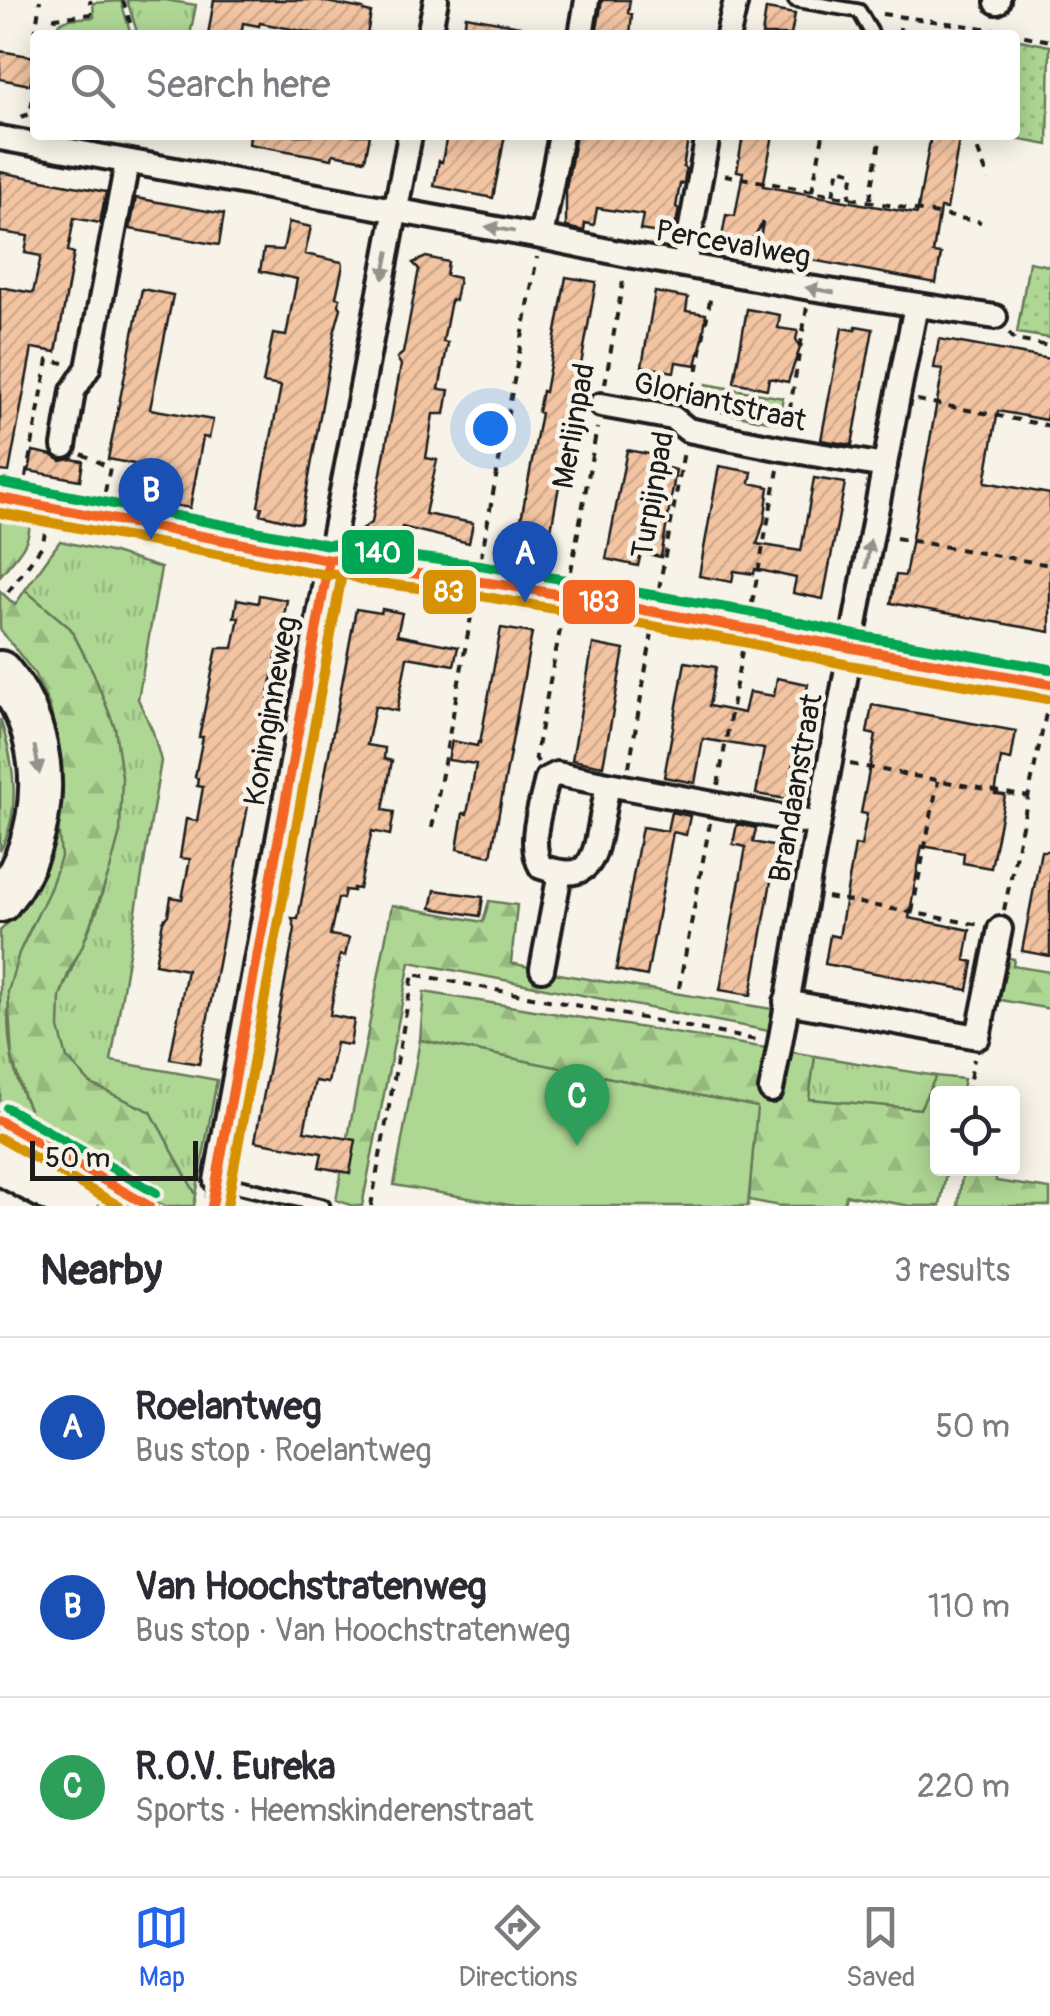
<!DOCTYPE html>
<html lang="en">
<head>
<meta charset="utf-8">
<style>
	:root { --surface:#fff; --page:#f7f7f7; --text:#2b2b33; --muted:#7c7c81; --line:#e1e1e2; --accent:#2563eb }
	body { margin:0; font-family:Pangolin,sans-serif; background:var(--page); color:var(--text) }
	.controls { position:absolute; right:30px; bottom:30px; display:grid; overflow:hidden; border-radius:10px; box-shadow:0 5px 25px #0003 }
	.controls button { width:90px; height:90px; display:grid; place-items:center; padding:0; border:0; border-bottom:2px solid var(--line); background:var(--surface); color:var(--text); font:50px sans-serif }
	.scale { position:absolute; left:30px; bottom:25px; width:168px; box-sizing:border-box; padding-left:10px; border:5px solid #1c1c1c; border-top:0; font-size:28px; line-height:35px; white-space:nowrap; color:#1c1c1c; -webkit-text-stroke:8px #f7f3e8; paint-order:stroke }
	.you { position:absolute; left:490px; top:428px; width:35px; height:35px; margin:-25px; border:8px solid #fff; border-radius:50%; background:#1a73e8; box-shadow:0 0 0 15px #1a73e833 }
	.badge { display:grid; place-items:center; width:65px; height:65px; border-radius:50%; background:var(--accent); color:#fff; font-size:32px; font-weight:700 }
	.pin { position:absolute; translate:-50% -82px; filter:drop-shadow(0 2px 5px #0008) }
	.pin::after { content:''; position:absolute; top:52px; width:35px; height:30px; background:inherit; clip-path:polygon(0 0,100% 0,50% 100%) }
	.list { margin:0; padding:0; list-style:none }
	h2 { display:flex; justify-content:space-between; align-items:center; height:130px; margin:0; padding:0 40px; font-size:42px }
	h2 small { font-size:32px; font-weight:400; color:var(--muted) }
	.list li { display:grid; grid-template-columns:65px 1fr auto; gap:30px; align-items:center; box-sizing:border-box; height:180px; padding:0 40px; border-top:2px solid var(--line) }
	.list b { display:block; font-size:38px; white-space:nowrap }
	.list p { margin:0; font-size:32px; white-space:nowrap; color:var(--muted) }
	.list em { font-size:32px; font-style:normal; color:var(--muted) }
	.icon { flex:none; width:55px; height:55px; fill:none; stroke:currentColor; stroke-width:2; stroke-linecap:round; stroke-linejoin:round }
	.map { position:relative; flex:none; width:1050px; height:1206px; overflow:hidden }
	.search { position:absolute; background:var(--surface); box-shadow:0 5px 25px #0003; left:30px; right:30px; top:30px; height:110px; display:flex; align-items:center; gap:25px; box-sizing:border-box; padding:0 35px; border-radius:10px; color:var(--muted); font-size:38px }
	.sheet { height:670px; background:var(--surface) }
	nav { display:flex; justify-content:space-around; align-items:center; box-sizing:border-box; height:140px; border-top:2px solid var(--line); background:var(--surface); font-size:28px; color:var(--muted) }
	nav a { display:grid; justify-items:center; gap:5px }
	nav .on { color:var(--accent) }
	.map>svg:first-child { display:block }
	.grass { fill:url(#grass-tufts); stroke:#667a58; stroke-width:2.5 }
	.forest { fill:url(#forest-firs); stroke:#667a58; stroke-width:2.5 }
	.park { fill:url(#park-dots); stroke:#667a58; stroke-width:2.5 }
	.pitch { fill:#afd794; stroke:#667a58; stroke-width:2.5 }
	.building { fill:url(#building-hatch); stroke:#1c1c1c; stroke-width:2.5 }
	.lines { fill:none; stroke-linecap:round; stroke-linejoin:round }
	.service-casing { stroke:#1c1c1c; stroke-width:19 }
	.minor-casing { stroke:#1c1c1c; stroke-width:30 }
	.tertiary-casing { stroke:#1c1c1c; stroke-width:35 }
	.motorway-casing { stroke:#1c1c1c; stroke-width:48 }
	.path { stroke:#1c1c1c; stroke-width:4; stroke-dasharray:8 8; stroke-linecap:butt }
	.service { stroke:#f7f3e8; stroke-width:11 }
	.minor { stroke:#f7f3e8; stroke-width:22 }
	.tertiary { stroke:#f7f3e8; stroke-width:28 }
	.motorway { stroke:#f7f3e8; stroke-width:40 }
	.bus-1-casing { stroke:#f7f3e8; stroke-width:18 }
	.bus-2-casing { stroke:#f7f3e8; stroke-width:18 }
	.bus-3-casing { stroke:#f7f3e8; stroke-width:18 }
	.bus-1 { stroke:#f26522; stroke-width:10 }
	.bus-2 { stroke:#d69104; stroke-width:10 }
	.bus-3 { stroke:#00a651; stroke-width:10 }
	.oneway { fill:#94928c }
	.labels { text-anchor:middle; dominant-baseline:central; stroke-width:9; stroke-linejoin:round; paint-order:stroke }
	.street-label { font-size:30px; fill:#1c1c1c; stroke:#f7f3e8 }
	.line-badge { stroke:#f7f3e8; stroke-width:4 }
	.badge-label { font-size:28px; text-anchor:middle; font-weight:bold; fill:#fff }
</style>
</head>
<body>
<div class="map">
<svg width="1050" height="1206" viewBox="0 0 1050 1206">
	<defs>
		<pattern id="grass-tufts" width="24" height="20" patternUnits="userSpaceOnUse" patternTransform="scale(2.5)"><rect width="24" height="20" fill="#afd794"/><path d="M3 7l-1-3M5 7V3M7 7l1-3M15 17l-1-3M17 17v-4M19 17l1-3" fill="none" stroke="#96b87f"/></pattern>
		<pattern id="forest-firs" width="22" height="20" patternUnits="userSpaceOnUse" patternTransform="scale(2.5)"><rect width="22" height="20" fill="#afd794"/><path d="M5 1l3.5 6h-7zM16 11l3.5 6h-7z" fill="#96b87f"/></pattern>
		<pattern id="park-dots" width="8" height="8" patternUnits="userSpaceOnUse" patternTransform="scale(2.5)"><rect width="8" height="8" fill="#afd794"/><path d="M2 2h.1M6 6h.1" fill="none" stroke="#96b87f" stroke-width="1.8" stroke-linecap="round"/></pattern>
		<pattern id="building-hatch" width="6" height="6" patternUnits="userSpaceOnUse" patternTransform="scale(2.5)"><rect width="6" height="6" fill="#f2c4a2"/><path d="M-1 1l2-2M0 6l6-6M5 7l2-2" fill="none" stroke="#cfa88b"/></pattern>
	</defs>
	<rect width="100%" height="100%" fill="#f7f3e8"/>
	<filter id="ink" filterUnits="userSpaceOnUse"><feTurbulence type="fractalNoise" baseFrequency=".01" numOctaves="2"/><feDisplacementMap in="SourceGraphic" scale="20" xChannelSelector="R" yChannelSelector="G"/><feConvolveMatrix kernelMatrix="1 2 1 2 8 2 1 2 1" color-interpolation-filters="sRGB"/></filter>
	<g filter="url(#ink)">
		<!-- grass -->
		<path class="grass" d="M127,0h38l31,5 -6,30h-52z
			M121,1l10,34h-78c4,-20 24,-16 41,-18l-1,-14z
			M60,541l54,12 47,15 -23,131 15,33 8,29 -50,300 106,19 -21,115 -45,-83 -60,-28 -24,-26 -9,-30 2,-32 37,-85 23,-79 -5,-104 -22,-56 -22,-43 -46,-39z
			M0,719c14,41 22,92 0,132z
			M58,821c1,12 5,27 3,38 -6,33 -30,62 -41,93 -20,53 -14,117 14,166 5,9 12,17 18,25l-52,-29v-183c30,-28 50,-71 58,-110z
			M815,1056l121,20 -16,33 -112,-10z"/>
		<!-- forest -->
		<path class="forest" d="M0,512l28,5c7,24 -14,41 -28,59z
			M25,590l45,38 23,44 22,56 7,49 -2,55 -10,38 -28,77 -12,22 -10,27 -1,32 8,30 24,26 60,28 45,83 -2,11h-29l-112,-63 -19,-23 -10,-23 -12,-39 -4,-66 11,-39 31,-64 11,-32 -3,-36 5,-27 -4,-41 -9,-46 -16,-34 -34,-44v-38l15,14z
			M489,901l28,4 -6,58 53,12 208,34 -3,22 -359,-69 -48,244h-9l-17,-6 56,-295 91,17z
			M996,955l18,4 -1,7 37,6v37l-60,-11z
			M424,992l391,64 -6,43 111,10 16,-33 28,3 -3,14 -23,1v74l9,1 -7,37h-29l-65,-11 -3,11h-63l-31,-6 7,-93 -336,-67z
			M983,1168l13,2v11l54,8v17h-92l5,-37z"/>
		<!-- park -->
		<path class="park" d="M1015,39l35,7 -2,99 -53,-10h20z
			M1029,262l21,4v72l-33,-5z
			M706,384l77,14 -5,25 -76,-15z"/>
		<!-- pitch -->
		<path class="pitch" d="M420,1040l337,67 -9,99h-233l-121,-21z"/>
		<!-- building -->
		<path class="building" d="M214,0h102l47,9v2l8,2 -4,22h-44l-63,-12 -1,3 -16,-3 -2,12h-33z
			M602,0h28l-2,13 4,1 -2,21h-34z
			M766,9l29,5 -4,21h-29z
			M466,16l54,10 -1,9h-56z
			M0,51l35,6 -5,28 -30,-6z
			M250,135h120l-5,25 -32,-6 -1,5 -83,-15z
			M447,135h58l-12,63 -59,-12 5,-25 3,1z
			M576,135h113l-6,32 3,2 -2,14 -4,1 -4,23 3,2 -3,14 -3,1 -2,11 -31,-5 3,-15 -46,-7 -3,17 -9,-2 -1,8 -18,-4v-38z
			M743,135h30l-10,51 154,28 14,-79h29l-13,74 -7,-1 -7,45 8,1 -5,29 -178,-33 5,-28 -16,26 -26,-5 5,-28 9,1 8,-44 -6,-1z
			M0,172l106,20 -6,31 -26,-5 -6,33 6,2 -18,99 -24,-4 -23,124 -9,-1v-184l33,6 8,-37 -16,-3 3,-17 -28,-4z
			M136,198l88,16 -5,31 -89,-16z
			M289,222l22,5 -6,27 37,8 1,3 -7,32 4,1 -1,7 2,3 -8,29 1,1 -33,184 -5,1 -36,-9 2,-7 -4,-1 23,-120 -18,-3 10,-49 13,2 11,-57 -37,-8 4,-22 19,1z
			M426,257l22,5 -2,13 13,3 -4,22h-4l-8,42 5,1 -9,46 10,1 -4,24h-12l-7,44 11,2 -12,54 48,9 -4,20 -67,-16 -3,14 -42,-8 15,-11 29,-157 -4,-7 6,-5 16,-84 -6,-6z
			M566,277l30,5 -51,281 -31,-6 27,-144 -3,-1 4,-21 3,1z
			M142,289l31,6 -23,114 63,11 -4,18 -6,-1 -13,71 -18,-3 2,-12 -14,-2 4,-21 -56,-11z
			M655,292l33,6 -2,13 20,3 -3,24 -7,27 -20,-3 -2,10 -32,-6z
			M747,309l33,6 -2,13 20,3 -2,8 4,9 -12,34 -19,-4 -2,11 -33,-7z
			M856,326l17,3 -21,116 -31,-5 21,-112 13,2z
			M939,339l111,20v37l-4,24 -48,-9 -13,71 65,12v138l-159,-29 5,-28 9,1 38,-207 -9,-1z
			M627,450l33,6 -2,10 18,4 -15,87 -20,-4 -3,13 -32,-7z
			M33,451l19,4 9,6 10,-2 12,2 -3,19 -51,-9z
			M719,466l33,6 -2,11 19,4 -5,35 -7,22 44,7 13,-73 31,5 -22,116 -30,-6 3,-15 -41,-9 -1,5 -20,-3 -2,11 -33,-6z
			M259,595l28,5 -88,464 -29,-5 17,-89 -32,-6 8,-43 5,-6 3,-18 11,2 8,-40 -10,-1 6,-39 11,2 6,-34 -6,-1 1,-8 -3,-1 8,-40h-4l18,-89h16l6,-31h-5l3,-18 21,4z
			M356,609l25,4 1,-4 20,4 -5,22 61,12 -4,18 -47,-8 -10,54 -22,-5 -8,39 18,3 -1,11 8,2 -9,49 11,2 -4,23 -18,-4 -13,58 -6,-1v3l-8,-1 -2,9 -5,-1 -8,37 19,3 -4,18 -5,-1 -10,60 24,5 -4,25 -14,-2 -8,40 -13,-2 -11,50 52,9 -6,33 -31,-6 3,-14 -67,-12 40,-212 -3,-11 6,1z
			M501,628l31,5 -41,223 -34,-7 6,-36 4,1 9,-50 -28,-4 4,-19 25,5 1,-4 2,1z
			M593,644l31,6 -21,116 -31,-6z
			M685,662l31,5 -7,39 35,7 5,-21 25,4 3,-18 31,6 -21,115 -31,-5 8,-45 -61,-10 -8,44 -31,-6z
			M872,705l144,26 -5,29 -10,-2 -6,36 10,1 -14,73 -28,-5 1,-10 -42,-7 -5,26 -8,46 61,12 -5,30 8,2 -5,28 -143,-26 5,-29 9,2 16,-92 6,1 6,-32 -6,-1 15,-78 -9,-2z
			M671,812l19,4 -4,19 -13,-3 -26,144 -31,-6 26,-143 25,4z
			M737,824l19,4 -3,14 24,5 -26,148 -31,-5 26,-143 -13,-3z
			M1041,851h9v105l-28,-5z
			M435,890l48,7 -3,19 -49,-8z"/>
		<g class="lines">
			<defs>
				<path id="service" d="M795,0l64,11 12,21
					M0,1121l149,85
					M214,1197l2,-16 107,25"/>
				<path id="minor" d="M997,2l1,-2
					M429,35l7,-35
					M581,35l6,-35
					M728,35l8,-35
					M0,138l541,99 87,18 182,33 185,29
					M541,237l20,-102
					M684,265l24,-130
					M601,405l72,13 15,12 95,19 102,17
					M64,446l9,-55 15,-23 39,-205
					M608,784l-51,-10 -10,5c-6,28 -20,64 -6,88 38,12 51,6 58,-34 3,-16 6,-33 9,-49l210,40
					M542,969l18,-96
					M786,1002l192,35 22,-108
					M771,1090c18,-89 31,-180 48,-269 32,-172 62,-344 97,-515
					M216,1181l113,-621 81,-425"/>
				<path id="tertiary" d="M0,498l329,62 13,-2 30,9 105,13 270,47 105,23 198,34"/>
				<path id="motorway" d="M0,672c55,63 52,166 0,229
					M0,1163l78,43"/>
			</defs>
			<!-- service casing -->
			<use href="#service" class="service-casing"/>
			<!-- minor casing -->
			<use href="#minor" class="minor-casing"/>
			<!-- tertiary casing -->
			<use href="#tertiary" class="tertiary-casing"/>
			<!-- motorway casing -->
			<use href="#motorway" class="motorway-casing"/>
			<!-- path -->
			<path class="path" d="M123,0l11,35
				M882,14l109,15 59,12
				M35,35l5,-35
				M50,35l5,-17 36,-4 -1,-14
				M899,35l3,-18
				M35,38v9
				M21,117l9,-3 5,-28
				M972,135l17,45
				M725,175l256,47
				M812,191l11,-56
				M833,195l6,-27 15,4 -5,26
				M870,199l11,-64
				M1009,333l6,7 35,6
				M605,384l19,-109
				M917,400l133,26
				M692,402l19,-108
				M787,426l20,-119
				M82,454l28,14 -5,24
				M26,477l22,-117 16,3
				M896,538l154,27
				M481,558l56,-301
				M571,571l26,-143
				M659,589l25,-138
				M8,592l34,-46 3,-13
				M752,603l26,-133
				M538,762l-3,-5 27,-137
				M850,764l178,33
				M629,767l23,-134
				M718,785l24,-134
				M432,828l41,-222
				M827,897l153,28
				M1004,910l43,-201
				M912,912l26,-131
				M679,988l31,-165
				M967,1094l7,-35
				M371,1206l42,-232 343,66"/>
			<!-- service -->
			<use href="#service" class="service"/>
			<!-- minor -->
			<use href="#minor" class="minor"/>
			<!-- tertiary -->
			<use href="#tertiary" class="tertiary"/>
			<!-- motorway -->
			<use href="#motorway" class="motorway"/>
			<defs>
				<path id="bus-1" d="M0,498l329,62c17,-3 28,4 44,7 48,9 96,12 144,20 178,31 355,66 533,97
					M0,1121l149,85
					M212,1206l117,-646"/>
				<path id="bus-2" d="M0,513l326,62 15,-2 29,9 105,13 269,47 105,23 198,34
					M0,1138l119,68
					M227,1206l117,-643"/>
				<path id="bus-3" d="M3,483l326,62 15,-2 31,9 105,13 270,47 105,23 195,34
					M7,1108l149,85"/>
			</defs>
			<!-- bus-1 casing -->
			<use href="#bus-1" class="bus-1-casing"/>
			<!-- bus-2 casing -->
			<use href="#bus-2" class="bus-2-casing"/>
			<!-- bus-3 casing -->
			<use href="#bus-3" class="bus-3-casing"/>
			<!-- bus-1 -->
			<use href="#bus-1" class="bus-1"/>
			<!-- bus-2 -->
			<use href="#bus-2" class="bus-2"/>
			<!-- bus-3 -->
			<use href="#bus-3" class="bus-3"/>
		</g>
		<!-- one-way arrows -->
		<defs><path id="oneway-solid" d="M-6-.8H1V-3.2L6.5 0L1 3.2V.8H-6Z" transform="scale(2.5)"/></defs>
		<g class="oneway">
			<use href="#oneway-solid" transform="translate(500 229) rotate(-170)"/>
			<use href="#oneway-solid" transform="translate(386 265) rotate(101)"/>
			<use href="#oneway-solid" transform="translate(820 290) rotate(-170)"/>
			<use href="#oneway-solid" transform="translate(868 554) rotate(-81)"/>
			<use href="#oneway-solid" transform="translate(37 760) rotate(80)"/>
		</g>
	</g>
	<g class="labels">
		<!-- street labels -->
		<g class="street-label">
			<text transform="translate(733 244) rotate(10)">Percevalweg</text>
			<text transform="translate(720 402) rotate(13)">Gloriantstraat</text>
			<text transform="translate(574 426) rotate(-80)">Merlijnpad</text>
			<text transform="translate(653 495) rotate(-80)">Turpijnpad</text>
			<text transform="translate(271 711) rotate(-80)">Koninginneweg</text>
			<text transform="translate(796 788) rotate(-80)">Brandaanstraat</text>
		</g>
	</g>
	<g class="line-badge">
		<rect x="340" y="528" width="76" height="48" rx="10" fill="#00a651"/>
		<rect x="421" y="568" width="57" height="48" rx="10" fill="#d69104"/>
		<rect x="561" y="578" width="76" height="48" rx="10" fill="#f26522"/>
	</g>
	<g class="badge-label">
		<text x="378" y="562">140</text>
		<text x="449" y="601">83</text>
		<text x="599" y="611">183</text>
	</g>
</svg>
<div class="controls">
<button><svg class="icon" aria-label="locate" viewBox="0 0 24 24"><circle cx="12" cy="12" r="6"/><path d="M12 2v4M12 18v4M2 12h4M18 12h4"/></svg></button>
</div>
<div class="scale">50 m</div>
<div class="you"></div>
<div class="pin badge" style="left:525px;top:603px;background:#1a4fb4">A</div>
<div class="pin badge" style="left:151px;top:540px;background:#1a4fb4">B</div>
<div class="pin badge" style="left:577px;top:1146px;background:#2e9e5b">C</div>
<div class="search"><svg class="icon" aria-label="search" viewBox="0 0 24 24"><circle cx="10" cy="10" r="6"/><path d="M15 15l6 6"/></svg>Search here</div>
</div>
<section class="sheet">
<h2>Nearby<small>3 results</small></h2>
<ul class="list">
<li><span class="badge" style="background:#1a4fb4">A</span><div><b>Roelantweg</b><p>Bus stop · Roelantweg</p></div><em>50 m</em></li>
<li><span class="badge" style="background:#1a4fb4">B</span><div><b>Van Hoochstratenweg</b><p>Bus stop · Van Hoochstratenweg</p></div><em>110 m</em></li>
<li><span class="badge" style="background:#2e9e5b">C</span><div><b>R.O.V. Eureka</b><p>Sports · Heemskinderenstraat</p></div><em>220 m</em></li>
</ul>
</section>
<nav>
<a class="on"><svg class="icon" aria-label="map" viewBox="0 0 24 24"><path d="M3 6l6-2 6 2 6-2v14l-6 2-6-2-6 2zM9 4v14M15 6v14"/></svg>Map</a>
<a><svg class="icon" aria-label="directions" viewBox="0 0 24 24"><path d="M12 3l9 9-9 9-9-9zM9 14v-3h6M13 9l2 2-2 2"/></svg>Directions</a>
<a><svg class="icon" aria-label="saved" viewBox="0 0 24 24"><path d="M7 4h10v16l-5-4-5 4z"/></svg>Saved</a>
</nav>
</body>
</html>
